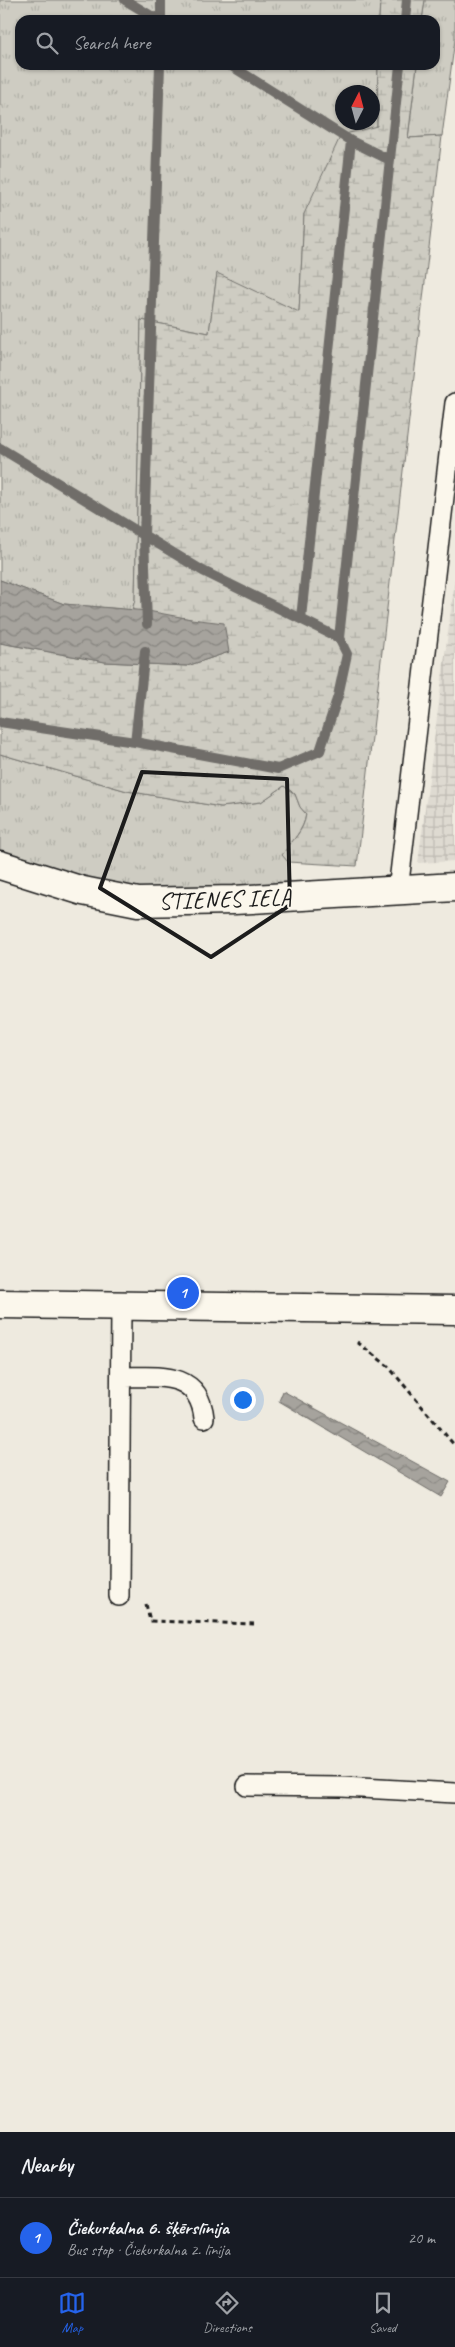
<!DOCTYPE html>
<html lang="en">
<head>
<meta charset="utf-8">
<style>
	:root { --surface:#171b24; --page:#20242c; --text:#f1f3f6; --muted:#9ea1a6; --line:#363941; --accent:#2563eb }
	body { margin:0; font-family:Caveat,sans-serif; background:var(--page); color:var(--text) }
	.compass { position:absolute; left:335px; top:85px; width:45px; height:45px; border-radius:50%; background:var(--surface); box-shadow:0 1px 4px #0004; rotate:6deg }
	.you { position:absolute; left:242px; top:1399px; width:18px; height:18px; margin:-12px; border:4px solid #fff; border-radius:50%; background:#1a73e8; box-shadow:0 0 0 8px #1a73e833 }
	.badge { display:grid; place-items:center; width:32px; height:32px; border-radius:50%; background:var(--accent); color:#fff; font-size:16px; font-weight:700 }
	.pin { position:absolute; translate:-50% -50%; border:2px solid #fff; box-shadow:0 1px 5px #0006 }
	.list { margin:0; padding:0; list-style:none }
	h2 { display:flex; justify-content:space-between; align-items:center; height:65px; margin:0; padding:0 20px; font-size:21px }
	h2 small { font-size:16px; font-weight:400; color:var(--muted) }
	.list li { display:grid; grid-template-columns:32px 1fr auto; gap:15px; align-items:center; box-sizing:border-box; height:80px; padding:0 20px; border-top:1px solid var(--line) }
	.list b { display:block; font-size:19px; white-space:nowrap }
	.list p { margin:0; font-size:16px; white-space:nowrap; color:var(--muted) }
	.list em { font-size:16px; font-style:normal; color:var(--muted) }
	.icon { flex:none; width:28px; height:28px; fill:none; stroke:currentColor; stroke-width:2; stroke-linecap:round; stroke-linejoin:round }
	.map { position:relative; flex:none; width:455px; height:2132px; overflow:hidden }
	.search { position:absolute; background:var(--surface); box-shadow:0 1px 4px #0004; left:15px; right:15px; top:15px; height:55px; display:flex; align-items:center; gap:12px; box-sizing:border-box; padding:0 18px; border-radius:15px; color:var(--muted); font-size:19px }
	.sheet { height:145px; background:var(--surface) }
	nav { display:flex; justify-content:space-around; align-items:center; box-sizing:border-box; height:70px; border-top:1px solid var(--line); background:var(--surface); font-size:14px; color:var(--muted) }
	nav a { display:grid; justify-items:center; gap:2px }
	nav .on { color:var(--accent) }
	.map>svg:first-child { display:block }
	.industrial { fill:url(#industrial-grid) }
	.grass { fill:url(#grass-tufts); stroke:#75746f; fill-rule:evenodd }
	.wetland { fill:url(#wetland-marsh); stroke:#75746f }
	.water { fill:url(#water-waves); stroke:#6f6d69 }
	.lines { fill:none; stroke-linecap:round; stroke-linejoin:round }
	.stream { stroke:#6f6d69; stroke-width:10 }
	.lane-casing { stroke:#1c1c1c; stroke-width:22 }
	.street-casing { stroke:#1c1c1c; stroke-width:31 }
	.secondary-casing { stroke:#1c1c1c; stroke-width:31 }
	.path { stroke:#1c1c1c; stroke-width:3; stroke-dasharray:5 4; stroke-linecap:butt }
	.lane { stroke:#fbf7ec; stroke-width:19 }
	.street { stroke:#fbf7ec; stroke-width:28 }
	.secondary { stroke:#fbf7ec; stroke-width:28 }
	.marked { fill:none; stroke:#1c1c1c; stroke-width:4; stroke-linejoin:round }
	.labels { text-anchor:middle; dominant-baseline:central; stroke-width:4; stroke-linejoin:round; paint-order:stroke }
	.street-label { font-size:24px; fill:#1c1c1c; stroke:#fbf7ec }
</style>
</head>
<body>
<div class="map">
<svg width="455" height="2132" viewBox="0 0 455 2132">
	<defs>
		<pattern id="industrial-grid" width="8" height="8" patternUnits="userSpaceOnUse" patternTransform="scale(1.25)"><rect width="8" height="8" fill="#dedad1"/><path d="M0 4h8M4 0v8" fill="none" stroke="#bebab3"/></pattern>
		<pattern id="grass-tufts" width="24" height="20" patternUnits="userSpaceOnUse" patternTransform="scale(1.25)"><rect width="24" height="20" fill="#ceccc2"/><path d="M3 7l-1-3M5 7V3M7 7l1-3M15 17l-1-3M17 17v-4M19 17l1-3" fill="none" stroke="#b0afa6"/></pattern>
		<pattern id="wetland-marsh" width="20" height="14" patternUnits="userSpaceOnUse" patternTransform="scale(1.25)"><rect width="20" height="14" fill="#ceccc2"/><path d="M1 5h8M5 5V1M11 12h8M15 12V8" fill="none" stroke="#b0afa6"/></pattern>
		<pattern id="water-waves" width="16" height="10" patternUnits="userSpaceOnUse" patternTransform="scale(1.25)"><rect width="16" height="10" fill="#a6a39d"/><path d="M0 5q4-4 8 0t8 0" fill="none" stroke="#86847f"/></pattern>
	</defs>
	<rect width="100%" height="100%" fill="#eeeadf"/>
	<filter id="ink" filterUnits="userSpaceOnUse"><feTurbulence type="fractalNoise" baseFrequency=".02" numOctaves="2"/><feDisplacementMap in="SourceGraphic" scale="10" xChannelSelector="R" yChannelSelector="G"/><feConvolveMatrix kernelMatrix="1 2 1 2 8 2 1 2 1" color-interpolation-filters="sRGB"/></filter>
	<g filter="url(#ink)">
		<!-- industrial -->
		<path class="industrial" d="M455,579v282l-37,2z"/>
		<!-- grass -->
		<path class="grass" d="M0,0h380l-1,20h-359v45h358l-1,61 -73,88 -5,99 -82,-39 -8,59 -68,-13 -6,280 -3,10 -68,-6 -64,-24zM342,92h30v30h-30z
			M425,0h30v39l-13,97 -34,2 9,-73h18v-45h-13z
			M0,754l127,37 94,16 40,-5 23,-16 11,8 5,13 6,7c-2,17 -15,27 -23,41l5,7 1,23 -169,3 -120,-38z"/>
		<!-- wetland -->
		<path class="wetland" d="M380,0h45l-3,20h-43z
			M378,65h39l-9,73 34,-2 -85,730 -69,-4 -6,-7c9,-14 22,-23 24,-41l-6,-7 -5,-13 -11,-8 -23,16 -40,5 -94,-16 -127,-37v-111l105,19 82,4 42,-14 -38,-33 -59,-9 3,-10 6,-280 68,13 8,-60 82,39 5,-98 37,-79 36,-9z"/>
		<!-- water -->
		<path class="water" d="M0,580l64,24 84,7 43,8 33,4 5,29 -42,14 -82,-4 -105,-19z
			M283,1391l167,91 -9,15 -162,-96z"/>
		<g class="lines">
			<!-- stream -->
			<path class="stream" d="M125,0l33,20
				M161,20v-20
				M405,20l2,-20
				M230,65l121,76 39,19
				M0,448l203,123 136,67
				M301,618l50,-477
				M147,624l-3,-88 16,-471
				M0,722l135,20 143,27 42,-18 18,-55 9,-42 -8,-16 61,-573
				M135,742l10,-91"/>
			<defs>
				<path id="lane" d="M398,891l57,-488
					M121,1377c37,0 78,-7 83,41
					M119,1596l2,-290
					M247,1786l95,1 113,6"/>
				<path id="street" d="M0,865l83,26 55,11 96,-2 221,-13"/>
				<path id="secondary" d="M0,1304l455,6"/>
			</defs>
			<!-- lane casing -->
			<use href="#lane" class="lane-casing"/>
			<!-- street casing -->
			<use href="#street" class="street-casing"/>
			<!-- secondary casing -->
			<use href="#secondary" class="secondary-casing"/>
			<!-- path -->
			<path class="path" d="M357,1342l31,24 67,80
				M146,1604l4,17 104,3"/>
			<!-- lane -->
			<use href="#lane" class="lane"/>
			<!-- street -->
			<use href="#street" class="street"/>
			<!-- secondary -->
			<use href="#secondary" class="secondary"/>
		</g>
	</g>
	<!-- marked area -->
	<path class="marked" d="M142,772l145,7 3,126 -79,52 -111,-69z"/>
	<g class="labels">
		<!-- street labels -->
		<g class="street-label">
			<text transform="translate(225 899) rotate(-2)">STIENES IELA</text>
		</g>
	</g>
</svg>
<svg class="compass" viewBox="-18 -18 36 36"><path d="M0-13l5 13h-10z" fill="#e53935"/><path d="M0 13l5-13h-10z" fill="#9ea1a6"/></svg>
<div class="you"></div>
<div class="pin badge" style="left:183px;top:1293px">1</div>
<div class="search"><svg class="icon" aria-label="search" viewBox="0 0 24 24"><circle cx="10" cy="10" r="6"/><path d="M15 15l6 6"/></svg>Search here</div>
</div>
<section class="sheet">
<h2>Nearby<small></small></h2>
<ul class="list">
<li><span class="badge">1</span><div><b>Čiekurkalna 6. šķērslīnija</b><p>Bus stop · Čiekurkalna 2. līnija</p></div><em>20 m</em></li>
</ul>
</section>
<nav>
<a class="on"><svg class="icon" aria-label="map" viewBox="0 0 24 24"><path d="M3 6l6-2 6 2 6-2v14l-6 2-6-2-6 2zM9 4v14M15 6v14"/></svg>Map</a>
<a><svg class="icon" aria-label="directions" viewBox="0 0 24 24"><path d="M12 3l9 9-9 9-9-9zM9 14v-3h6M13 9l2 2-2 2"/></svg>Directions</a>
<a><svg class="icon" aria-label="saved" viewBox="0 0 24 24"><path d="M7 4h10v16l-5-4-5 4z"/></svg>Saved</a>
</nav>
</body>
</html>
